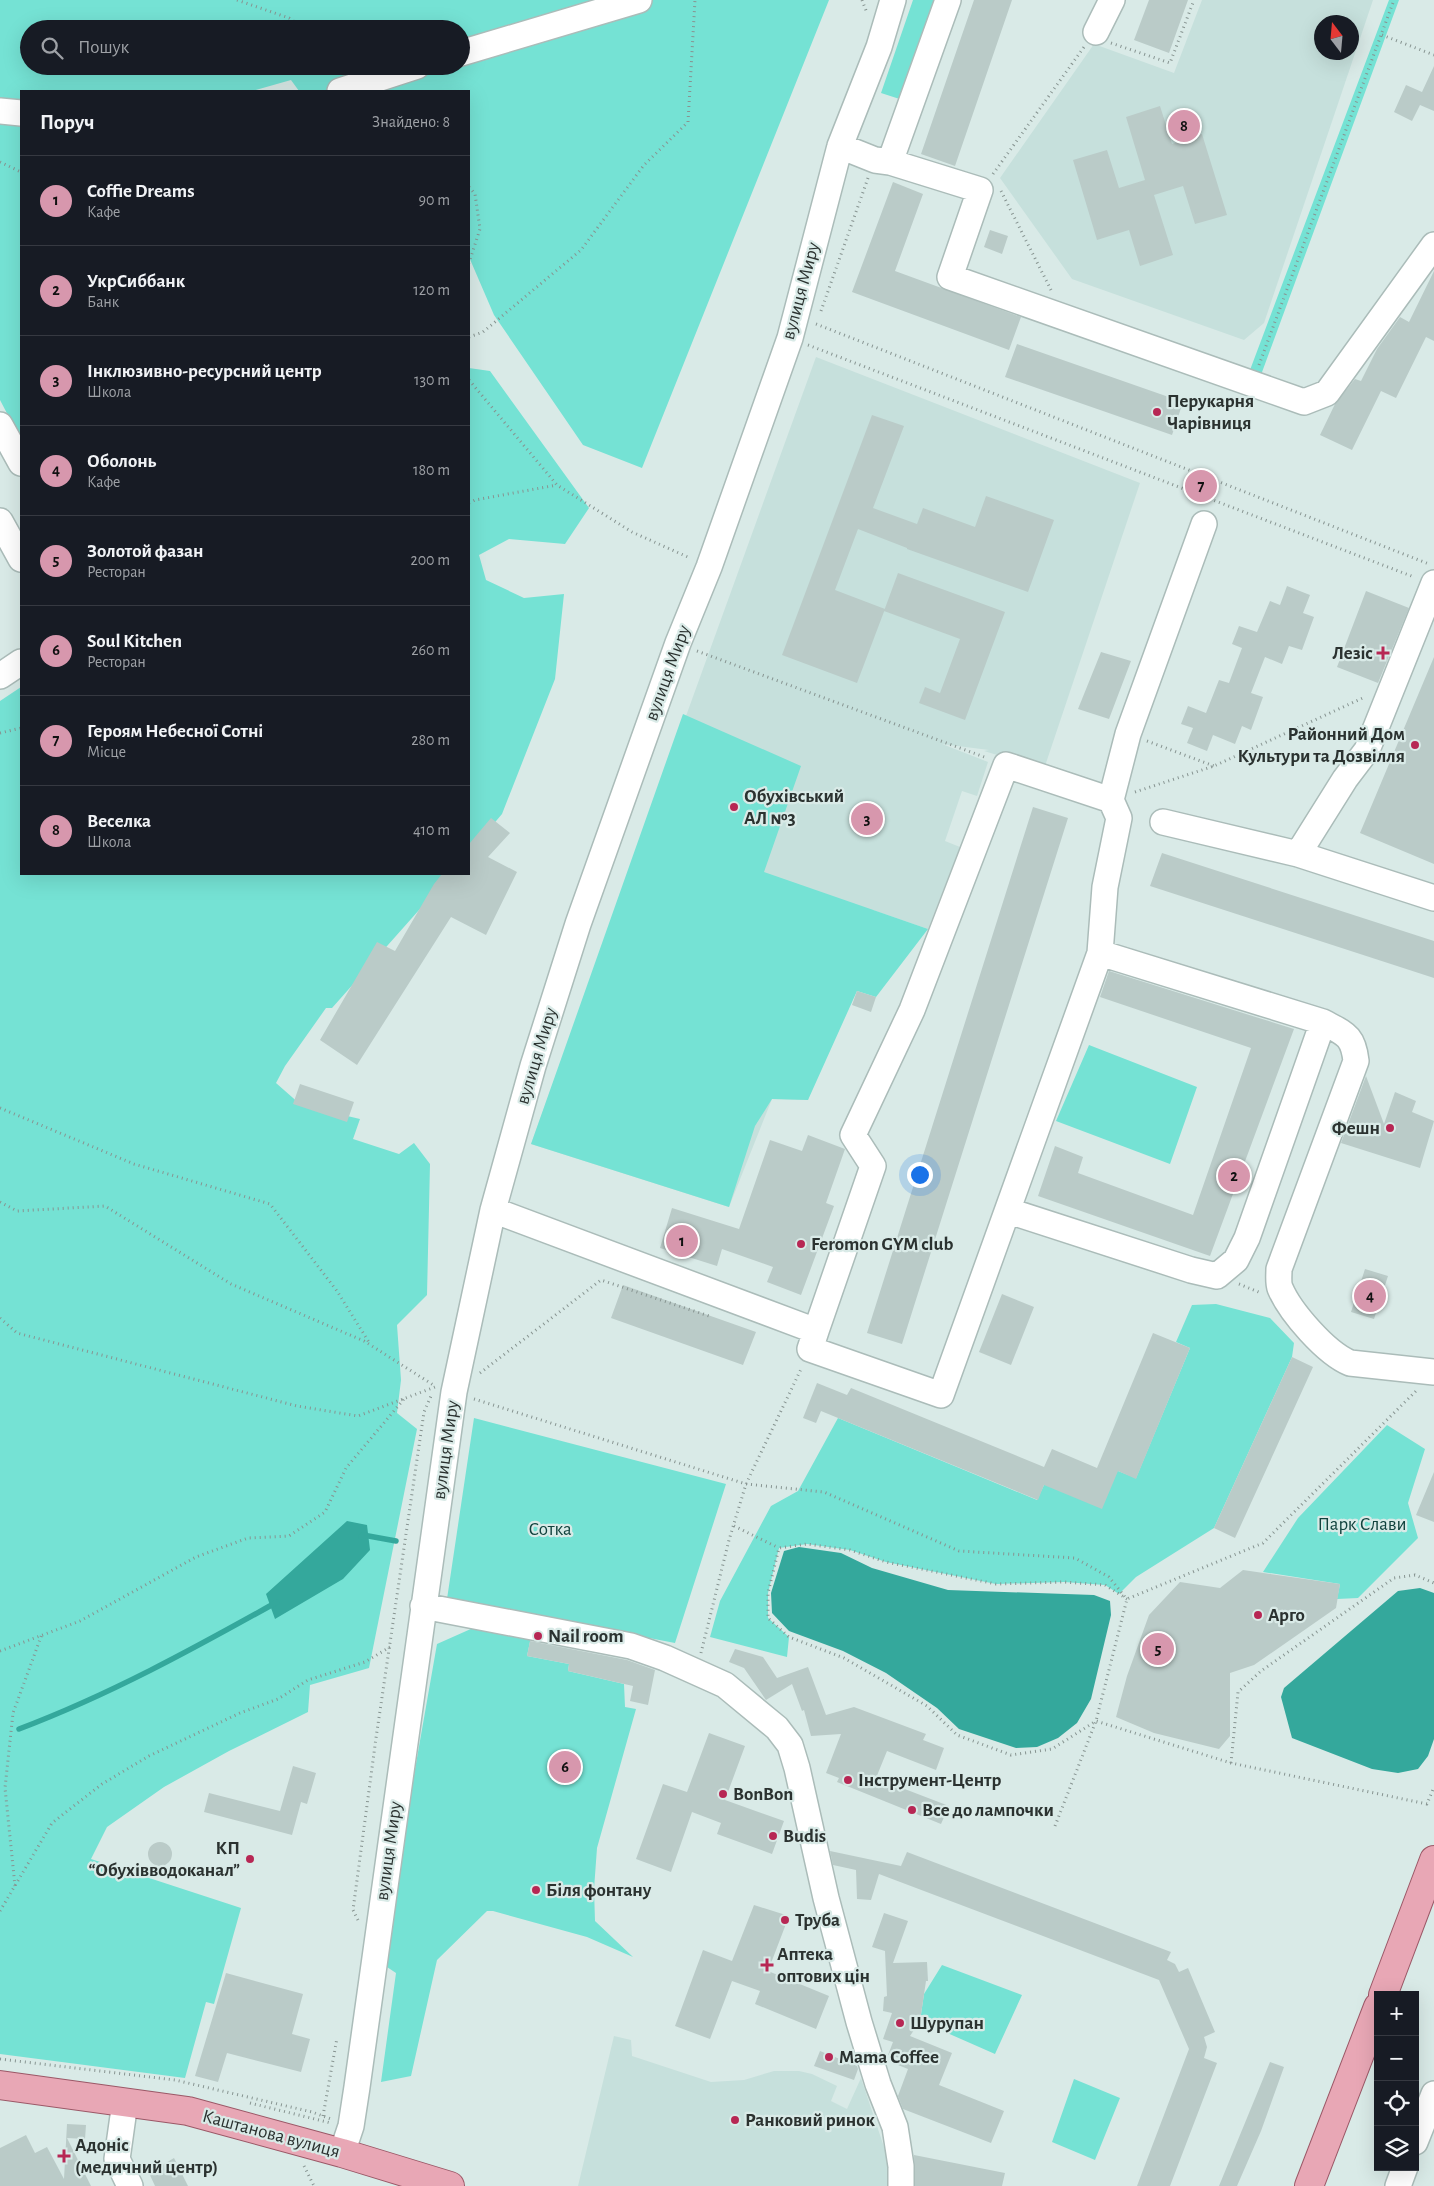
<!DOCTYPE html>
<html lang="uk">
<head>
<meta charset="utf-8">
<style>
	:root { --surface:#171b24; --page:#242831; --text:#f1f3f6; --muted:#9ea1a6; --line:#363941; --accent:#d797ad }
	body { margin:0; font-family:"Alegreya Sans",sans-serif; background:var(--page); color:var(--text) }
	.controls { position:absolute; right:15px; bottom:15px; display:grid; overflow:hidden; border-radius:0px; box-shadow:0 5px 20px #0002 }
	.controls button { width:45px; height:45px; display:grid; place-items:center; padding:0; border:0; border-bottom:1px solid var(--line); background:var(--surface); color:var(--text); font:25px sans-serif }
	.compass { position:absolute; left:1314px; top:15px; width:45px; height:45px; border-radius:50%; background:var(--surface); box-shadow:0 5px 20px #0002; rotate:344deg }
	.you { position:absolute; left:919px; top:1174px; width:18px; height:18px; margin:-12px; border:4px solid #fff; border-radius:50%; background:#1a73e8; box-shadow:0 0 0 8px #1a73e833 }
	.badge { display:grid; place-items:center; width:32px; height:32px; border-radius:50%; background:var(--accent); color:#111; font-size:16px; font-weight:700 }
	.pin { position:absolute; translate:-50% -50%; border:2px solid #fff; box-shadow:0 1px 5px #0006 }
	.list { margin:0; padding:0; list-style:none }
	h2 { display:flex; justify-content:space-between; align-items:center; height:65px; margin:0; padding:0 20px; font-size:21px }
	h2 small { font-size:16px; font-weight:400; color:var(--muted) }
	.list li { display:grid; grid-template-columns:32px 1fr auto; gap:15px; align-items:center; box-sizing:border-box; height:90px; padding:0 20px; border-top:1px solid var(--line) }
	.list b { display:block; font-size:19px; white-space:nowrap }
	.list p { margin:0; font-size:16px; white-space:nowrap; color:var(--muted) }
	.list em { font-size:16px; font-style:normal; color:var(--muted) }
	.icon { flex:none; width:28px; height:28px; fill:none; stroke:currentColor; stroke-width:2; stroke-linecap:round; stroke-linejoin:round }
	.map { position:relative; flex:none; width:1434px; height:2186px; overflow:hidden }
	.search { position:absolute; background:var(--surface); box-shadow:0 5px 20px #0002; left:20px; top:20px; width:450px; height:55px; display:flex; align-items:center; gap:12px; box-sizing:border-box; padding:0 18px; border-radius:28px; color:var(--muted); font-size:19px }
	.panel { position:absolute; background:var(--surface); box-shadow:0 5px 20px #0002; left:20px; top:90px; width:450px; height:785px; border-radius:0px }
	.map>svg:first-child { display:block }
	.built { fill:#c6e0dc; fill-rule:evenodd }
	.green { fill:#75e2d4; fill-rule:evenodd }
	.water { fill:#34a89c }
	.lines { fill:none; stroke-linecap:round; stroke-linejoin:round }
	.stream { stroke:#34a89c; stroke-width:5.5 }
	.building { fill:#bacbc8 }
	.minor-casing { stroke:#abbcb9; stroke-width:28 }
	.major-casing { stroke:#9b5867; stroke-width:30 }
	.path { stroke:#879491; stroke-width:3; stroke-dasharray:1 4; stroke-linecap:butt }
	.minor { stroke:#fff; stroke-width:25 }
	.major { stroke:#e8a7b5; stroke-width:28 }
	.poi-dot { fill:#b72754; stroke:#d9eae7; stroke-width:2 }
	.labels { text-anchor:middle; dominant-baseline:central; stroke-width:4.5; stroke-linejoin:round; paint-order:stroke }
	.street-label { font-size:19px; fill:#2b3230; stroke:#d9eae7 }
	.poi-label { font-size:19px; font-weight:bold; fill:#2b3230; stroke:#d9eae7; text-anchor:start }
	.park-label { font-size:19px; fill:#10423d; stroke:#d9eae7 }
</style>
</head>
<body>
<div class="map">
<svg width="1434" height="2186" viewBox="0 0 1434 2186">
	<rect width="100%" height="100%" fill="#d9eae7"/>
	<!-- built -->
	<path class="built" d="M1202,0h171l-109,323 -20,17 -172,-61 -72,-101 94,-134 80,29zM1322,22h30v30h-30z
		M816,357l324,126 -96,286 -60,-18 5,-1 -47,-6 46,18 -11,34 -15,-5 -17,50 15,6 -32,82 -55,-19 -65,190 -36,-1 -43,108 -198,-63z
		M614,2036l17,4 1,16 79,26 33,-2 30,-9h25l13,3 25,12 -6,15 16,8 14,-31 25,75 3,33h-311z"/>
	<!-- green -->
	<path class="green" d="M0,0h829l-187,468 -59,-23 -89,-130 -25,-58v-166h-170l-8,-11 -39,11h-231v349l-21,-40zM29,29h432v37h-432z
		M913,0h35l-36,103 -31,-10z
		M1389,0h10l-141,383 -11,-5z
		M469,368l21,3 99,137 -24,36 -56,-5 -30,16 7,25 38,18 40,-4 -9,85 -53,135 -33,39z
		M21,687v187h430l-119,134h-6l-41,58 -9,17 25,22 59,14 -7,20 46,15 15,-11 16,21 -3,131 -30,30 4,55 -4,33 20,16 -48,239 -59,17 -2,27 -79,39 -65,36 -57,40 -16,32 150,49 -27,96 -8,-2 -21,76 -185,-24v-1353z
		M683,714l118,52 -37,106 164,57 -52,68 -19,-6 -49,109 -36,-1 -17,27 -26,81 -198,-63z
		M1089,1045l108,42 -27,77 -114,-43z
		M1216,1304l54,14 24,25 -2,14 -78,171 -78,49 -17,17 -14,-9 -41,-3 -68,2 -110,-22 -36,-12 -43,-6 -28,4 -11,45v25l21,19 -2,20 -77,-20 10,-36 51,-95 27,-15 40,-73 199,82 7,-15 74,-14 18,7 54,-130 -14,-6 16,-37z
		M474,1418l252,66 -51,159 -228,-44z
		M1387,1425l38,24 -17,54 10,35 -60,60 -21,1 3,-15 -77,-12 35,-54z
		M482,1624l50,8 -5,24 42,8 -1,7 56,13 1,23 11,2 -39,139 -3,41 1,32 38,36 -46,-20 -94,-26h-6l-50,49 -26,116 -30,6 15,-109 -15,-10 56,-319z
		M942,1965l80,30 -27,59 -75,-33 4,-27z
		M1074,2079l46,19 -25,62 -43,-18z"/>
	<!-- water -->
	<path class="water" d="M347,1521l20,4 3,25 -27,29 -68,40 -9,-25z
		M799,1547l42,6 31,15 76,22 146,5 16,6 1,14 -20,84 -14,24 -19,15 -21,9 -21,1 -57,-19 -22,-21 -51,-35 -43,-22 -54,-20 -17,-18 -1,-20 13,-42z
		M1420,1588l14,5v146l-6,17 -10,13 -20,4 -26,-4 -80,-31 -11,-41 3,-9 114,-97z"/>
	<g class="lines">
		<!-- stream -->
		<path class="stream" d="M361,1537l2,-2 33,6
			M19,1729c90,-34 174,-80 258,-127"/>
	</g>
	<!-- building -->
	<path class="building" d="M974,0h38l-57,166 -34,-12z
		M1149,0h39l-19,53 -35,-13z
		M1434,66v45l-14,-6 -8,16 -18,-9 12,-27 16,7z
		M1160,106l12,38 30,-10 25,81 -32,9 -12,-38 -29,9 19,60 -33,11 -11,-36 -32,10 -24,-80 34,-10 12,38 26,-8 -19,-63z
		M893,182l30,12 -28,77 126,46 -12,33 -157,-58z
		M990,230l18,6 -6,18 -18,-7z
		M1434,271v70l-8,-4 -30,61 -15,-7 -29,59 -32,-15 15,-31 20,-25 6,2 16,-32 23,-32 9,5z
		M1017,344l166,58 -11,33 -167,-58z
		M872,415l32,11 -31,82 44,16 6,-16 52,19 11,-31 68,24 -26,72 -121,-43v-1l-49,-19 -23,61 50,19 -28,74 -75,-28z
		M898,573l107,39 -40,108 -46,-17 6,-16 15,6 20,-54 -76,-28z
		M1287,586l23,9 -7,18 11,4 -12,33 -13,-4 -7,18 -17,-7 -14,36 12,4 -12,33 -9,-4 -7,18 -22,-9 -6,16 -20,-8 6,-15 -12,-4 7,-18 18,7 13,-33 10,3 13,-35 -10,-4 7,-18 18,6 13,-31 10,4z
		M1366,591l43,17 -31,75 -41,-16z
		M1101,652l30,9 -22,58 -31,-10z
		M1434,657v207l-74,-31z
		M1033,807l35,11 -166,526 -35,-11z
		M491,818l19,15 -22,24 29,15 -31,63 -35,-18 -94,148 -37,-25 57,-98 18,9 39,-67 8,-10h27v-30z
		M1162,853l272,88v37l-284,-92z
		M1109,971l185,58 -84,227 -172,-60 17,-50 28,11 -5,16 115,42 58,-167 -151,-51z
		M857,991l19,6 -5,15 -19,-7z
		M1366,1076l18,48 11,-32 21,9 -4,11 22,9 -14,47 -79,-25z
		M300,1084l54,18 -7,20 -54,-18z
		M808,1135l37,14 -19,54 8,3 -33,89 -34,-13 6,-15 -51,-18 -5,17 -57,-18 12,-40 67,21 31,-89 32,11z
		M1365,1269l23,7 -14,43 -23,-7z
		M623,1285l133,47 -13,33 -132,-47z
		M1002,1294l32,13 -23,58 -32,-13z
		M1153,1333l37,15 -54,131 -18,-8 -16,38 -58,-24 -6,15 -217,-89 -5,12 -13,-5 14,-35 30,12 4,-7 193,79 8,-18 45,19z
		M1292,1357l21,10 -78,171 -21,-10z
		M1434,1472v50l-18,-7z
		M1243,1570l97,14 -4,24 -82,57 -24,8v63l-11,13 -65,-16 -38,-16 11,-41 22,-61 31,-33 40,6z
		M530,1641l97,19 28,10 -7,35 -18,-4 3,-15 -65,-15 1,-7 -42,-8z
		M735,1649l28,8 14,21 31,-11 18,48 28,-8 72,27 -3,6 21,8 -8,22 -49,-19 -11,27 73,28 -8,18 -104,-42 2,-4 -13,-5 15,-39 -30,2 -7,-26 -2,1 -10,-27 -26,16 -22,-32 -15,-6z
		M709,1733l36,13 -20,54 59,21 -12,33 -55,-20 4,-11 -29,-11 -21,60 -35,-13 27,-75 24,8z
		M565,1754l16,4 -7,26 -16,-5z
		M293,1766l23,7 -9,31 -6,-2 -9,33 -88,-23 5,-19 71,18z
		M148 1854a12 12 0 1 1 24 0a12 12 0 1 1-24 0Z
		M830,1851l71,15 6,-14 264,100 -4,8 8,4 4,8 9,-4 27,64 -11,5 3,10 -3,11 13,5 -47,123h-33l52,-137 -30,-69 -280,-106 -8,26 -14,-1 -1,-29 -23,-5z
		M754,1905l35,11 -21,55 61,25 -13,33 -61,-25 5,-13 -28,-10 -22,58 -35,-13 28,-76 29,11z
		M884,1913l24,8 -15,42 34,-1 1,19h-2l-6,40 -10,15 42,17 -13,32 65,26 -13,32 -88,-34 -5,-13 10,-27 -10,-4 2,-7 -12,-3 5,-13 -10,-3 9,-26 -9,-2 1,-14 3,-1 -2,-45 -13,-4z
		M226,1973l77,21 -11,40 18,5 -9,33 -74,-19 -9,29 -23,-6z
		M820,2051l37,15 1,3 -4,11 -40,-14z
		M1270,2062l14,5 -23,64 -24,55h-18z
		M67,2124l19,1 -1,14 -18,-1 24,48h-91v-38l26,-13 9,18 12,-6 17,32z
		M914,2155l91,18 -3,13h-87z
		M174,2158l14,28h-33l-6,-13z"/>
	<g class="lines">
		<defs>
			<path id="minor" d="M1096,32l16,-32
				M461,53l178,-53
				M340,91l77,-25
				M0,111l21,2
				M840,146l35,14 15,2 90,28 -30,87 354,125 23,-9 107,-148
				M890,162l58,-162
				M0,425l21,38
				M0,521l21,38
				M0,676l21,-14
				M1111,800l17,-66 76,-210
				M1163,822l135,32 136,44
				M1298,854l47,-75 22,-29 67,-167
				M1100,953l223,69c22,12 30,13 33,39l-77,208c0,6 -1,14 1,19 10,24 46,65 70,75l84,9
				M493,1210l323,121 57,-165 -20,-31 59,-125 94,-245 105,35 8,18 -14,69 -5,66 -159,442 -131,-46 6,-18
				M1009,1211l182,59 26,6 19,-16 11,-22 76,-216
				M423,1606l208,40 34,12 60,27 52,43 13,17 7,23 29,130 33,124 19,62 17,43 6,39v20
				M125,2102l-8,57 13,27
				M1415,2142l19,-48
				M342,2153l9,-27 6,-39 97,-695 39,-182 40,-144 45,-142 100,-281 31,-76 81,-229 50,-192 39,-99 14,-47
				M1398,2186l7,-19"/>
			<path id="major" d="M1383,1995l51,-135
				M0,2085l188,26 154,42 108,33
				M1309,2186l69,-179"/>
		</defs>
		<!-- minor casing -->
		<use href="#minor" class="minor-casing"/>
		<!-- major casing -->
		<use href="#major" class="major-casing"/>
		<!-- path -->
		<path class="path" d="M237,0l52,18 16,11
			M862,0l5,13
			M1382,35l52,20
			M1111,43l59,20 24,-63
			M0,162l21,10
			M993,174l91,-127
			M469,187l6,7 5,35 -11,34
			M1001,191l50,99
			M821,311l47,-133
			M816,324l613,240
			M469,337l14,-5 98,-82 63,-85 44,-43 7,-122
			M808,345l606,232
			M1259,365l135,-365
			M469,380l88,105 75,47 58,26
			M469,503l6,-3 82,-15
			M697,651l290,107
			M0,733l21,-5
			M1147,741l67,25
			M1135,792l79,-26 151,-69
			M0,1108l134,56 136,40 67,87 33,53
			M0,1202l17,9 88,-5 126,78 133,57 71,45
			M1239,1284l22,9
			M0,1318l17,15 280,73 61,10 77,-29
			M480,1373l121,-93 108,36
			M474,1399l272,85 78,8 135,59 116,7 34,19 16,20
			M734,1526l45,22
			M1127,1599l-22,-14 -41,-3 -68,2 -110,-22 -36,-12 -43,-6 -28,4 -11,45v25l21,19 55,21 83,48 30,29 54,20 41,-6 44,-28 135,42 196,41 7,-17
			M0,1651l80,-30 116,-64 52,-19 41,-2 36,-24 21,-44 58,-69
			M701,1653l28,-113 17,-56 56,-117
			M1231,1763l7,-71 23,-21 133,-93 21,-3 19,8
			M1055,1826l41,-105 31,-122 136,-56 153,-152
			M15,1886l-10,-98 8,-75 29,-79
			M0,1911l52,-88 50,-39 47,-28 91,-43 38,-14 30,-19 57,-18 25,-15
			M358,1920l-5,-10 23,-172 48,-326 7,-16
			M0,2059l175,21 137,32 19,7
			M250,2103l81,20
			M323,2116l14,-78
			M304,2166l10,20"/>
		<!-- minor -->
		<use href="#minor" class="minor"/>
		<!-- major -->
		<use href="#major" class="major"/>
	</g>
	<!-- markers -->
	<g class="poi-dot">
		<circle cx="1157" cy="412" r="5"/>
		<path d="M1380.5 645.5h5v5h5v5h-5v5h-5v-5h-5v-5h5z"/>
		<circle cx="1415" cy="745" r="5"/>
		<circle cx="734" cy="807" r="5"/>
		<circle cx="1390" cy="1128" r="5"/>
		<circle cx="801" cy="1244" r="5"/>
		<circle cx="1258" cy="1615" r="5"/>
		<circle cx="538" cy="1636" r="5"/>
		<circle cx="848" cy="1780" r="5"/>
		<circle cx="723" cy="1794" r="5"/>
		<circle cx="912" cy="1810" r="5"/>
		<circle cx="773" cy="1836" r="5"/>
		<circle cx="250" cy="1859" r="5"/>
		<circle cx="536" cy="1890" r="5"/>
		<circle cx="785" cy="1920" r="5"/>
		<path d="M764.5 1957.5h5v5h5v5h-5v5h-5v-5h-5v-5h5z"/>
		<circle cx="900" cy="2023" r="5"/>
		<circle cx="829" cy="2057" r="5"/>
		<circle cx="735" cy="2120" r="5"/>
		<path d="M61.5 2148.5h5v5h5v5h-5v5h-5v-5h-5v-5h5z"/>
	</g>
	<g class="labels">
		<!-- street labels -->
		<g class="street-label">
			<text transform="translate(801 291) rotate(-75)">вулиця Миру</text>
			<text transform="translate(668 673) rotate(-70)">вулиця Миру</text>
			<text transform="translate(537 1056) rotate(-73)">вулиця Миру</text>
			<text transform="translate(446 1450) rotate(-82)">вулиця Миру</text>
			<text transform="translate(389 1851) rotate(-82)">вулиця Миру</text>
			<text transform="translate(271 2134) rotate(15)">Каштанова вулиця</text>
		</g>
		<!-- poi labels -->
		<g class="poi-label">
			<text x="1167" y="401">Перукарня<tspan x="1167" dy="22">Чарівниця</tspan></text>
			<text x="1373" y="653" text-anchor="end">Лезіс</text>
			<text x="1405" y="734" text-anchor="end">Районний Дом<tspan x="1405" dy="22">Культури та Дозвілля</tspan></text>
			<text x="744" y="796">Обухівський<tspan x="744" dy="22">АЛ №3</tspan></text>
			<text x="1380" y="1128" text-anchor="end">Фешн</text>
			<text x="811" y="1244">Feromon GYM club</text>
			<text x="1268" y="1615">Арго</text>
			<text x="548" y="1636">Nail room</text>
			<text x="858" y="1780">Інструмент-Центр</text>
			<text x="733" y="1794">BonBon</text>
			<text x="922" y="1810">Все до лампочки</text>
			<text x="783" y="1836">Budis</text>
			<text x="240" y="1848" text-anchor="end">КП<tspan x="240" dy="22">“Обухівводоканал”</tspan></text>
			<text x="546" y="1890">Біля фонтану</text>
			<text x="795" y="1920">Труба</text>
			<text x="777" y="1954">Аптека<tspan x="777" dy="22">оптових цін</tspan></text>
			<text x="910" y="2023">Шурупан</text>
			<text x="839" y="2057">Mama Coffee</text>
			<text x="745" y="2120">Ранковий ринок</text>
			<text x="75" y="2145">Адоніс<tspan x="75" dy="22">(медичний центр)</tspan></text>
		</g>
		<!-- park labels -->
		<g class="park-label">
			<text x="1362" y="1524">Парк Слави</text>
			<text x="550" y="1529">Сотка</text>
		</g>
	</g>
</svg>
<div class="controls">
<button>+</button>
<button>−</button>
<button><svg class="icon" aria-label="locate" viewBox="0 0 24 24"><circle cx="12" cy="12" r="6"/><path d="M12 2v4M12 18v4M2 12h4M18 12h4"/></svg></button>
<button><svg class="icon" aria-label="layers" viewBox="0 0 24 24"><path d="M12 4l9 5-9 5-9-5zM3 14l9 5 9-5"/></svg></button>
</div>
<svg class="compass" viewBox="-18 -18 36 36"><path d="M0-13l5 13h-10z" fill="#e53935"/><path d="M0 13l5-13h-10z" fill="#9ea1a6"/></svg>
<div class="you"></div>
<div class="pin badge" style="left:682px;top:1241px">1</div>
<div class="pin badge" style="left:1234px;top:1176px">2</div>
<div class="pin badge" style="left:867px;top:819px">3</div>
<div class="pin badge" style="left:1370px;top:1296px">4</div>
<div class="pin badge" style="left:1158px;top:1649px">5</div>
<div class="pin badge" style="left:565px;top:1767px">6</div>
<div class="pin badge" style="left:1201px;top:486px">7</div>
<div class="pin badge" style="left:1184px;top:126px">8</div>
<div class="search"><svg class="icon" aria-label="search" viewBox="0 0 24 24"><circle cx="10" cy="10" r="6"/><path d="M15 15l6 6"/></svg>Пошук</div>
<section class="panel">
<h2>Поруч<small>Знайдено: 8</small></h2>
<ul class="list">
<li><span class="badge">1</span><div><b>Coffie Dreams</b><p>Кафе</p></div><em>90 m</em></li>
<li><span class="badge">2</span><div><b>УкрСиббанк</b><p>Банк</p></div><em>120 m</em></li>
<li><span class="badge">3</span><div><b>Інклюзивно-ресурсний центр</b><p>Школа</p></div><em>130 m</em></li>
<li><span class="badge">4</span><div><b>Оболонь</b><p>Кафе</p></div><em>180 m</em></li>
<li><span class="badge">5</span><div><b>Золотой фазан</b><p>Ресторан</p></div><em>200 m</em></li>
<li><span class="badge">6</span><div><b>Soul Kitchen</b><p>Ресторан</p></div><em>260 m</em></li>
<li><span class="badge">7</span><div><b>Героям Небесної Сотні</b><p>Місце</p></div><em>280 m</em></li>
<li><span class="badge">8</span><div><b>Веселка</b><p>Школа</p></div><em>410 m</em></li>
</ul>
</section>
</div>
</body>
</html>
